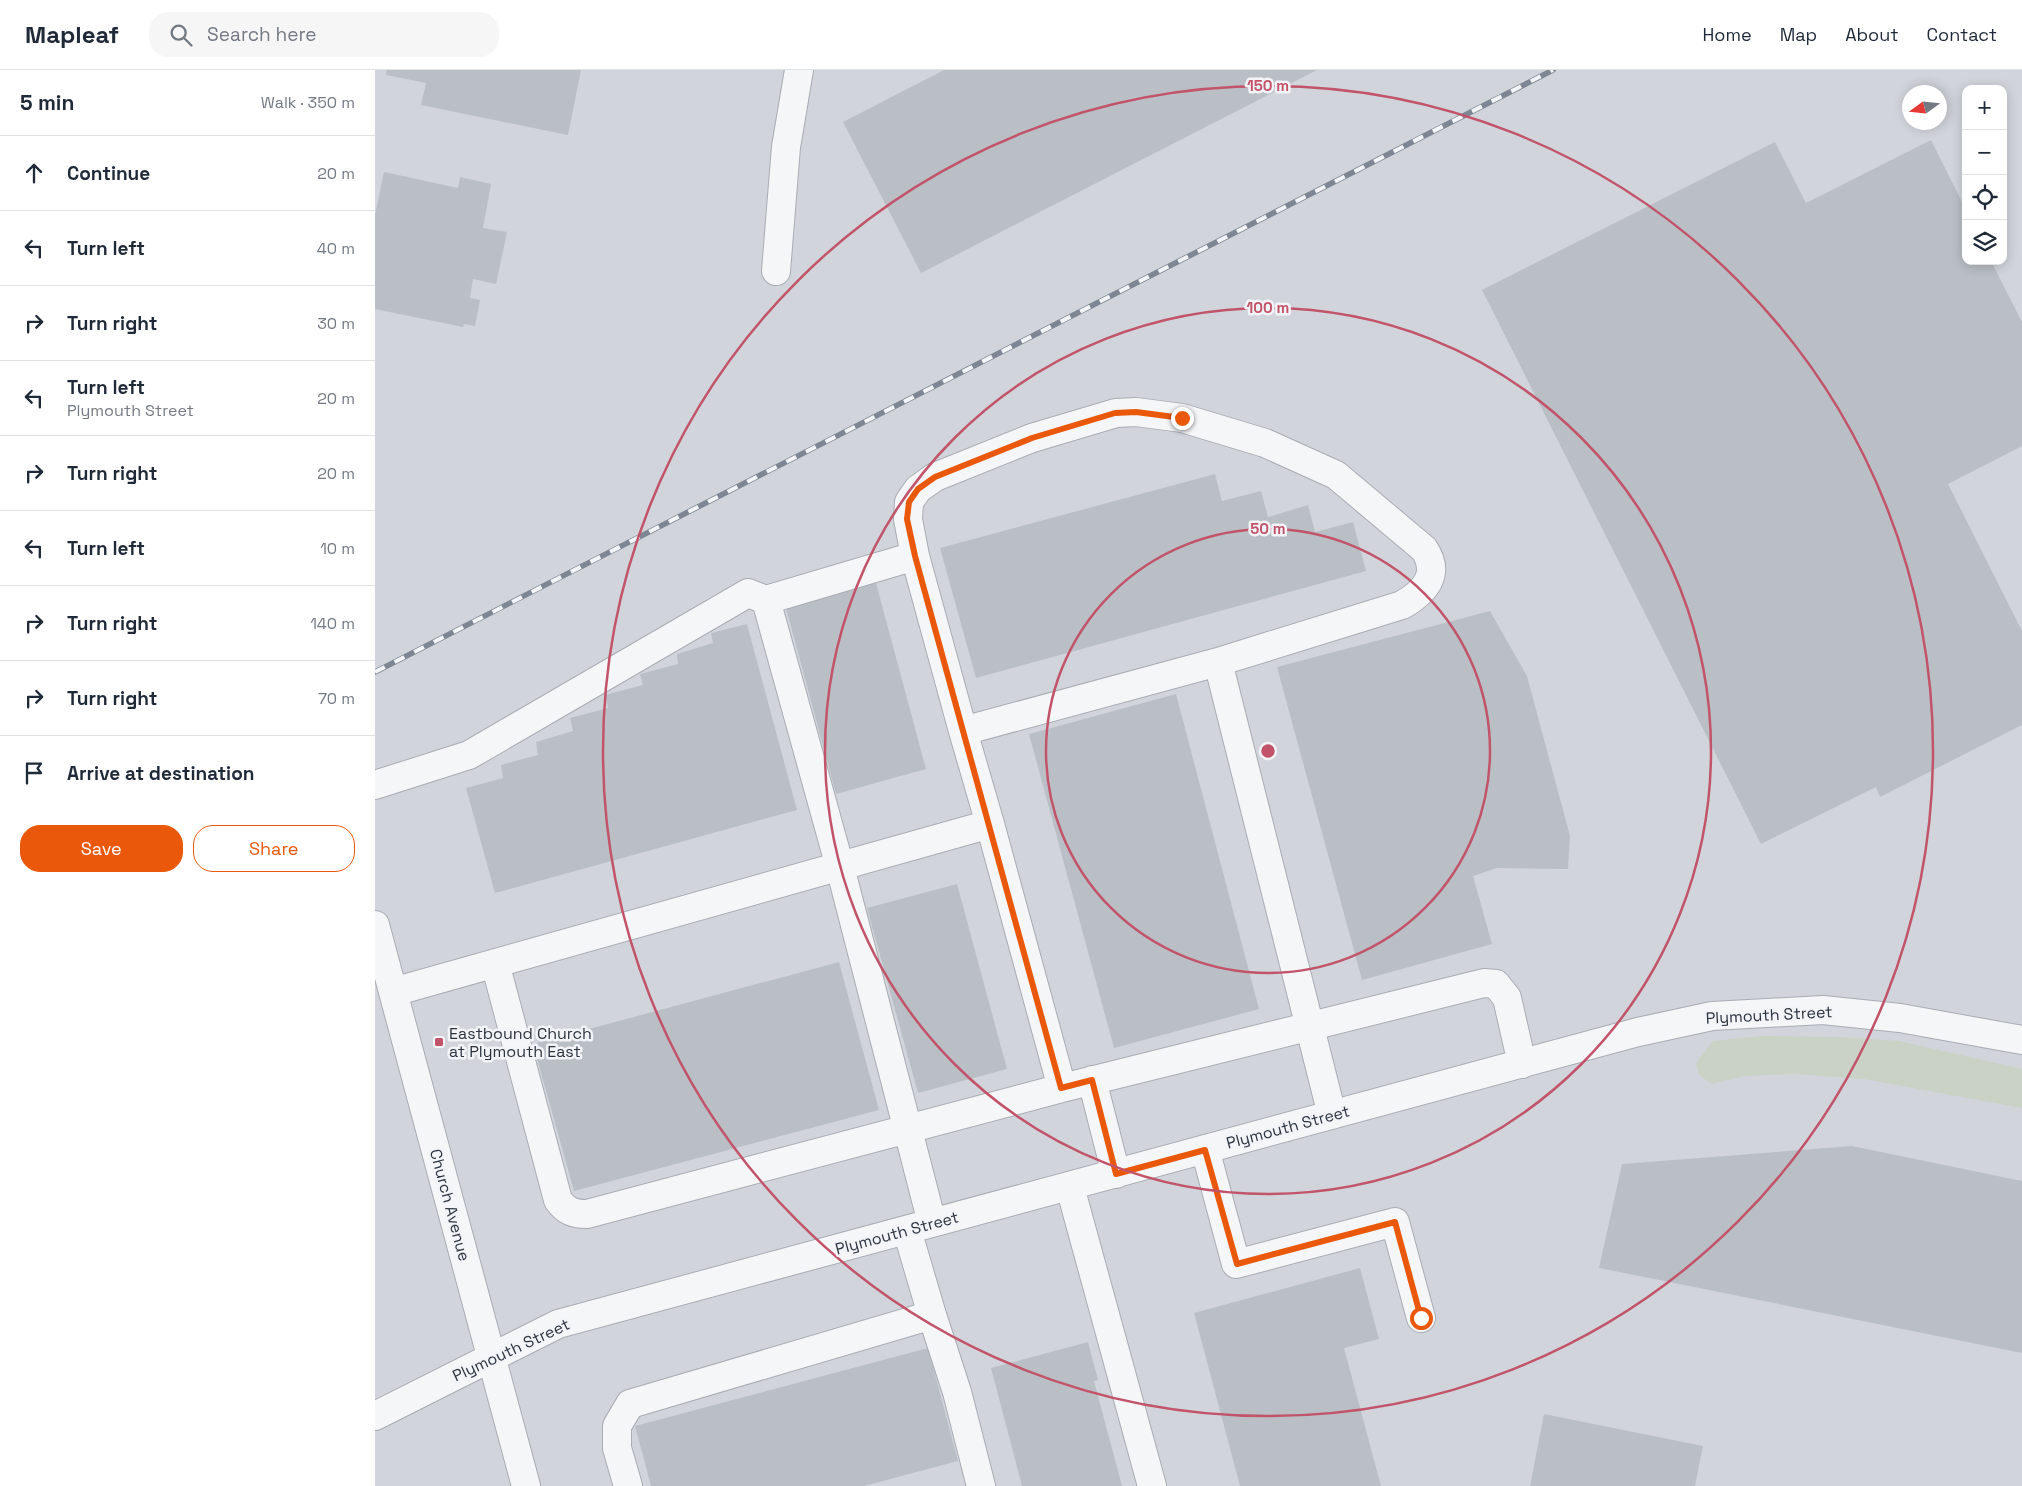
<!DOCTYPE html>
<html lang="en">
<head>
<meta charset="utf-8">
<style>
	:root { --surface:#fff; --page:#f6f6f7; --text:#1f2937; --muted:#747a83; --line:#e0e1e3; --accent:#ea580c }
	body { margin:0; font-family:"Space Grotesk",sans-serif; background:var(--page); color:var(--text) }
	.controls { position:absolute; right:15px; top:15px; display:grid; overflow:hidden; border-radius:10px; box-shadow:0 2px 12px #0003 }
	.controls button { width:45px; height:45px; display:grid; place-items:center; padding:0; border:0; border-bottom:1px solid var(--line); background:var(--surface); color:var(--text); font:25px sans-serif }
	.compass { position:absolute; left:1527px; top:15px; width:45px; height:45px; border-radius:50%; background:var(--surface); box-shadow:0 2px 12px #0003; rotate:255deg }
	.stop { position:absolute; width:15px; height:15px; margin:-11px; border:4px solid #ea580c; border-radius:50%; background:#fff }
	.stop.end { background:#ea580c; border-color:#fff; box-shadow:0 1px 5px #0008 }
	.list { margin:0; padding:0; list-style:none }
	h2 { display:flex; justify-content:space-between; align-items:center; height:65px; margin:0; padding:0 20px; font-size:21px }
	h2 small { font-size:16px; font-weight:400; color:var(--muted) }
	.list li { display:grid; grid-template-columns:32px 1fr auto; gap:15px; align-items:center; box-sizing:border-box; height:75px; padding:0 20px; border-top:1px solid var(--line) }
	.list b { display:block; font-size:19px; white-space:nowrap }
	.list p { margin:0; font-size:16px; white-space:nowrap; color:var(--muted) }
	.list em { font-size:16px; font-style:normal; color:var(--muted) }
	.actions { display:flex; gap:10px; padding:15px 20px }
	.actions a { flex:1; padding:11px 0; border:1px solid var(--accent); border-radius:20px; text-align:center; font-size:18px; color:var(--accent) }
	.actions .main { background:var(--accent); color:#fff }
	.icon { flex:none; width:28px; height:28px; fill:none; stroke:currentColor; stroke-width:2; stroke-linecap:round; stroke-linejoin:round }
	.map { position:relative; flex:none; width:1647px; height:1416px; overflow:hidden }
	header { display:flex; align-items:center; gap:30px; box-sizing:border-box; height:70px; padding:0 25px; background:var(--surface); border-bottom:1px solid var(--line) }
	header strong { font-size:24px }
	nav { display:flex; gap:28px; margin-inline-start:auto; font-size:18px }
	.search { width:350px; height:45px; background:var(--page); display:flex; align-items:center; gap:12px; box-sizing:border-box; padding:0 18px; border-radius:20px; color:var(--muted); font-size:19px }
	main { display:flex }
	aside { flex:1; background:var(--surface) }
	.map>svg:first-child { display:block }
	.built { fill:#d1d5db; fill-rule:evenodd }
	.green { fill:#c9d2c4 }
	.building { fill:#babfc6 }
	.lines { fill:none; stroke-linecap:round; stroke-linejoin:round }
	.minor-casing { stroke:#a8acb3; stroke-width:30 }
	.minor { stroke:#f5f6f8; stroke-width:28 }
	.rail-casing { stroke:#7d8692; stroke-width:5.5 }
	.rail { stroke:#f2f4f7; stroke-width:4; stroke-dasharray:11; stroke-linecap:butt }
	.route { stroke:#ea580c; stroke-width:6 }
	.ring { fill:none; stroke:#c2546a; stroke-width:2.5 }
	.poi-dot { fill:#c2546a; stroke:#f2f4f7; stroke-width:2 }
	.labels { text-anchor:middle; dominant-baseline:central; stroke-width:5; stroke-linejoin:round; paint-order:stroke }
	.street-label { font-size:16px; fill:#2c3440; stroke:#f2f4f7 }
	.poi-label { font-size:16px; fill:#2c3440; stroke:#f2f4f7; text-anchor:start }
	.centre { fill:#c2546a; stroke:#f2f4f7; stroke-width:2.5 }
	.ring-label { font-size:15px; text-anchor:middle; font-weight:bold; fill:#c2546a; stroke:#f2f4f7; stroke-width:5; stroke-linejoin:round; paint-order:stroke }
</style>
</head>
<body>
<header>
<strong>Mapleaf</strong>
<div class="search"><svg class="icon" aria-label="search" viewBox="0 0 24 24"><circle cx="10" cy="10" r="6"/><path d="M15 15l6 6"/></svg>Search here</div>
<nav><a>Home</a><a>Map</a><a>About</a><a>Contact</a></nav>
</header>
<main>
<aside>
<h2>5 min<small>Walk · 350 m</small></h2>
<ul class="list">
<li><svg class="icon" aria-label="ahead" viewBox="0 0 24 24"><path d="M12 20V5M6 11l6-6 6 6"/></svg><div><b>Continue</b></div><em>20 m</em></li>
<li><svg class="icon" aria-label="left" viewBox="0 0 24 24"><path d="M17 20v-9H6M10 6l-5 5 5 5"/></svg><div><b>Turn left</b></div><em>40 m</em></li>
<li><svg class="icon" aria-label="right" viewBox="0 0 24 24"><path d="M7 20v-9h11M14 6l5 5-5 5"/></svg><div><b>Turn right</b></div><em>30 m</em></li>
<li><svg class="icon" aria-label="left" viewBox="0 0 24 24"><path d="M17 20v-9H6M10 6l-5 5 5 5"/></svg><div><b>Turn left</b><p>Plymouth Street</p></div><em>20 m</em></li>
<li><svg class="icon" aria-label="right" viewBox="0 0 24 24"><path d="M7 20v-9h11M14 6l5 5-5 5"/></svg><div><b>Turn right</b></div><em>20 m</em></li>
<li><svg class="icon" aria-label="left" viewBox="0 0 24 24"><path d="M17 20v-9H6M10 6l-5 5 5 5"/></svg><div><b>Turn left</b></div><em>10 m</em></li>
<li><svg class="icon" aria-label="right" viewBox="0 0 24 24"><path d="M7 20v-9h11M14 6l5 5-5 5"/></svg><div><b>Turn right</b></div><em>140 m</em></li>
<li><svg class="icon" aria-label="right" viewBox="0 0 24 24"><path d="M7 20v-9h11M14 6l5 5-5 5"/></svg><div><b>Turn right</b></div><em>70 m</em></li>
<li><svg class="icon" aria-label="arrive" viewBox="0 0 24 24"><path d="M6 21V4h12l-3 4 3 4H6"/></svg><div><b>Arrive at destination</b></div></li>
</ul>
<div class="actions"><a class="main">Save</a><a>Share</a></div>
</aside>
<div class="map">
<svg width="1647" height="1416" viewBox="0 0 1647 1416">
	<rect width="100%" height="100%" fill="#e2e5e9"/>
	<!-- built -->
	<path class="built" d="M0,0h1647v1416h-1647zM1591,19h37v172h-37zM1534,22h30v30h-30z"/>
	<!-- green -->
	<path class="green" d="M1386,966l78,1 60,4 123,28v39l-158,-29 -68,-5 -52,2 -33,8 -12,-10 -3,-11 17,-22z"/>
	<!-- building -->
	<path class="building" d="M12,0h194l-13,65 -147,-30 5,-22 -40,-8z
		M569,0h373l-396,203 -78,-151z
		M1556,70l35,70v51h25l31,61v124l-74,38 74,147v94l-142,72 -4,-10 -115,57 -279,-554 293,-148 31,61z
		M9,102l74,16 2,-11 31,7 -8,44 24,4 -11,52 -23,-5 -3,19 10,2 -5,26 -11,-2 -1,3 -88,-18v-94z
		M840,404l7,27 39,-10 7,26 40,-12 7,27 38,-10 13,49 -390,107 -36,-130z
		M501,513l50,186 -90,25 -50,-186z
		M1115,541l37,65 43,160 -2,33 -71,-1 -24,8 19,68 -130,36 -85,-313z
		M372,554l50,186 -302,83 -29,-105 37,-10 -2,-13 37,-10 -2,-13 37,-11 -3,-13 38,-10 -3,-13 38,-10 -3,-11 38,-10 -1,-10 36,-11 -2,-10z
		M801,624l83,315 -145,39 -85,-314z
		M582,814l50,185 -89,24 -51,-185z
		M464,892l40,148 -305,81 -41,-147z
		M1477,1076l170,35v172l-423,-85 23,-104z
		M985,1198l19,71 -35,9 37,138h-141l-46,-173z
		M713,1272l10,38 -4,1 28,105h-100l-31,-118z
		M553,1278l30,113 -94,25h-213l-16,-60z
		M1169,1344l159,32 -8,40h-165z"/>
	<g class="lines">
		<defs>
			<path id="minor" d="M401,201l10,-124 13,-77
				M391,530l149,-44
				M588,661l255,-69
				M0,715l94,-30 279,-162 18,7 74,267 92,356
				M615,754l-27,-93 -48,-175 -7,-37 1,-17 9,-13 17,-12 97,-39 84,-25 20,-1 46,6 83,25 71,32 88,74c17,25 1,43 -22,56l-184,57 114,453
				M0,855l151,561
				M120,893l63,237c8,11 15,14 29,14l475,-126
				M18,922l597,-168 72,264 422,-105 12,1 11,14 15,66
				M717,1010l24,94
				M830,1079l31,115 159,-42 26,96
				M695,1117l82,299
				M557,1245l25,77 24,94
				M0,1346l183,-92 1080,-292 74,-16 111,-6 77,8 122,22
				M253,1416l-11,-38v-22l13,-22 302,-89 -25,-85"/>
		</defs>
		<!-- minor casing -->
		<use href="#minor" class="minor-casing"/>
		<!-- minor -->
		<use href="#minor" class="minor"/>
		<defs>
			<path id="rail" d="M0,602l1178,-602"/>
		</defs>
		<!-- rail casing -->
		<use href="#rail" class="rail-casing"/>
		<!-- rail -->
		<use href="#rail" class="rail"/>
	</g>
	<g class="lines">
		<!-- route -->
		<path class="route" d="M807,348l-46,-6 -21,1 -83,25 -97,39 -17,12 -9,13 -2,17 8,37 146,532 31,-8 24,94 89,-24 32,114 158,-42 26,96"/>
	</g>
	<!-- distance rings -->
	<g class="ring">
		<circle cx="893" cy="681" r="222"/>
		<circle cx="893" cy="681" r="443"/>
		<circle cx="893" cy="681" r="665"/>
	</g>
	<!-- markers -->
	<rect class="poi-dot" x="59" y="967" width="10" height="10" rx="2.5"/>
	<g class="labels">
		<!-- street labels -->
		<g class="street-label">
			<text transform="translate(1394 945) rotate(-3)">Plymouth Street</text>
			<text transform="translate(913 1057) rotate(-15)">Plymouth Street</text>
			<text transform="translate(75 1135) rotate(75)">Church Avenue</text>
			<text transform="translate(522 1163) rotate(-15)">Plymouth Street</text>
			<text transform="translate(136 1280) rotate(-25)">Plymouth Street</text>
		</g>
		<!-- poi labels -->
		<g class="poi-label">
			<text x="74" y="963">Eastbound Church<tspan x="74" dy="18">at Plymouth East</tspan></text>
		</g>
	</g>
	<circle cx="893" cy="681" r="8" class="centre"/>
	<g class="ring-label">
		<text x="893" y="21">150 m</text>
		<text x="893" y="243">100 m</text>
		<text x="893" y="464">50 m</text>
	</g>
</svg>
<div class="controls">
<button>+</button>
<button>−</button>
<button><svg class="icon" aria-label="locate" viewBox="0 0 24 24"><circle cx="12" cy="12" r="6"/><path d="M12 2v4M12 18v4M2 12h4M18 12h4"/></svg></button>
<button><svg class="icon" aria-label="layers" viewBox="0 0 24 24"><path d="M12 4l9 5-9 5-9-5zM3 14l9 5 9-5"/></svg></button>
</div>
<svg class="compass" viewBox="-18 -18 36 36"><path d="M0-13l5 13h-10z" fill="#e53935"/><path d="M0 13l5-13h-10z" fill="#747a83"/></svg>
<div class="stop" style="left:1046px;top:1248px"></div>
<div class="stop end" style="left:807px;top:348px"></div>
</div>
</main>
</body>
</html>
